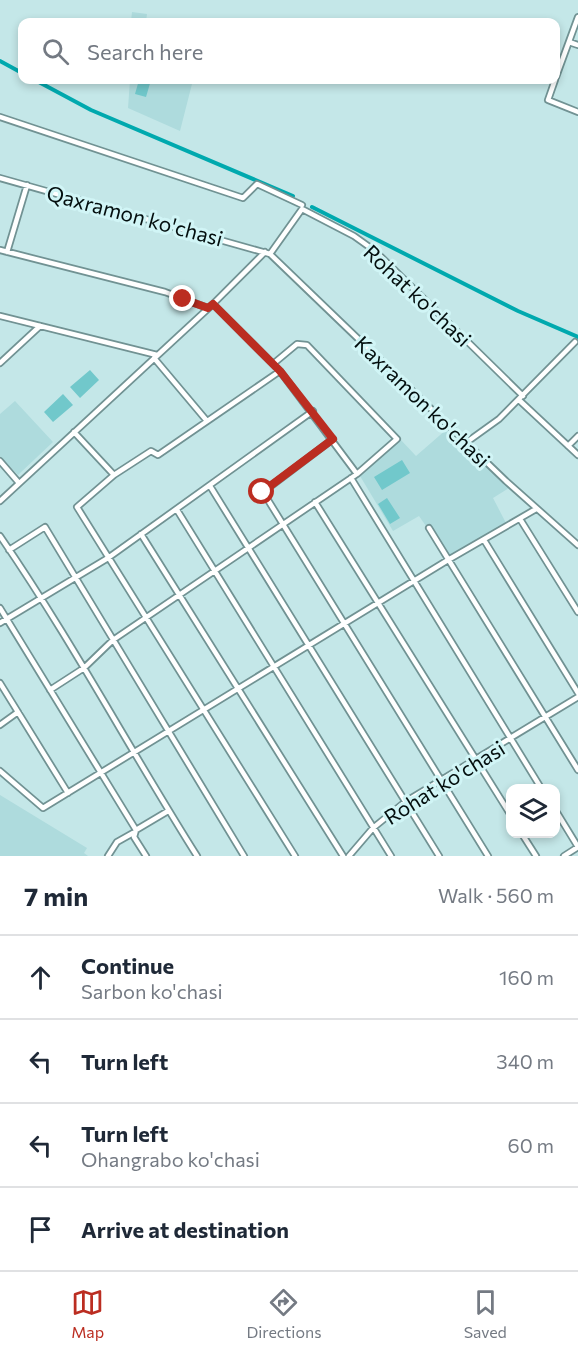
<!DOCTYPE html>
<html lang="en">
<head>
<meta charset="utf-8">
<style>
	:root { --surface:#fff; --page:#f2f2f3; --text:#1f2937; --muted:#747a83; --line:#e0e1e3; --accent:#bb2d21 }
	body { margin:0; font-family:Commissioner,sans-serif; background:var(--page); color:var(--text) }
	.controls { position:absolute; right:18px; bottom:18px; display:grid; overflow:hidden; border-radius:12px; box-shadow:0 3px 9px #0003 }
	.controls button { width:54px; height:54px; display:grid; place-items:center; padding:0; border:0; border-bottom:2px solid var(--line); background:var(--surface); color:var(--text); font:30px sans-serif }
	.stop { position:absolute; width:18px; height:18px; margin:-14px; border:4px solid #bb2d21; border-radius:50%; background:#fff }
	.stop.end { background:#bb2d21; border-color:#fff; box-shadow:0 2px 6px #0008 }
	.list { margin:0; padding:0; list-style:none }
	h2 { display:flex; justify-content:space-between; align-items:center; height:78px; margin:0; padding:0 24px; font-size:26px }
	h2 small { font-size:20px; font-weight:400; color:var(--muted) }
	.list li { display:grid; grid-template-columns:39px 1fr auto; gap:18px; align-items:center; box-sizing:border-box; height:84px; padding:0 24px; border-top:2px solid var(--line) }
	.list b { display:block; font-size:22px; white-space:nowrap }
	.list p { margin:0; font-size:20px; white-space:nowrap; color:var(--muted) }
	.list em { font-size:20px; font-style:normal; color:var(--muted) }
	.icon { flex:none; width:33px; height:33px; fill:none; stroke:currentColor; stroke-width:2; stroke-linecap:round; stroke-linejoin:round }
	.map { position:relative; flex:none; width:578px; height:856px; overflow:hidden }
	.search { position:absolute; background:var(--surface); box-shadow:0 3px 9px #0003; left:18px; right:18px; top:18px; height:66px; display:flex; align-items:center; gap:15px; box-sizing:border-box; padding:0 21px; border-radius:12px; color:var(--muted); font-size:22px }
	.sheet { height:414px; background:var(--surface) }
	nav { display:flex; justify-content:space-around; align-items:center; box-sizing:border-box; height:84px; border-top:2px solid var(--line); background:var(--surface); font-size:16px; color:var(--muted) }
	nav a { display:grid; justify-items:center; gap:3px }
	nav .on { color:var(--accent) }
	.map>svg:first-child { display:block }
	.built { fill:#aedbdd }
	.green { fill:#71c8cb }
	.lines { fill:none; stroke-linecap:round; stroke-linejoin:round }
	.canal { stroke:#00a9ae; stroke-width:4 }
	.minor-casing { stroke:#719293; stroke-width:8 }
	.minor { stroke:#fff; stroke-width:4.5 }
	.route { stroke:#bb2d21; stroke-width:8 }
	.labels { text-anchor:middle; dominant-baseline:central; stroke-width:6; stroke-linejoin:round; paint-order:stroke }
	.street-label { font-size:21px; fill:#030e0e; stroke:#d1f5f6 }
</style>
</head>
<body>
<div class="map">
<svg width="578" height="856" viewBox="0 0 578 856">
	<rect width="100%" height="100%" fill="#c4e7e8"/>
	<!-- built -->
	<path class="built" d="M132,12l15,2 -1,8h-15z
		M130,80h63l-13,51 -52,-23z
		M15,401l38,41 -35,33 -18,-19v-42z
		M447,429l62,59 -16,10 13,25 -57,33 -18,-30 -3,3 -9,-13 -26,15 -33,-55 40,-37 16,17z
		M0,795l87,53 -3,5 4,3h-88z"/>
	<!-- green -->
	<path class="green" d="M139,80h12l-5,17 -11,-3z
		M90,370l9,10 -19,18 -10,-11z
		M63,394l10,11 -20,17 -9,-10z
		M402,460l8,13 -28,17 -8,-13z
		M387,498l13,20 -10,6 -12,-20z"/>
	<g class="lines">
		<!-- canal -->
		<path class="canal" d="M0,61l22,12
			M35,80l56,30 202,86
			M312,207l206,104 60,26"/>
		<defs>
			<path id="minor" d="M569,42l9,3
				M556,77l22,-60
				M555,80l-7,20 30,12
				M0,117l243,81 14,-14 45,21
				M0,178l270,76 236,227 72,64
				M0,250l165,42 43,16
				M7,252l20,-67
				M270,254l32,-45 52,27 21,15 148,145
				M213,304l67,67 77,103
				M0,316l157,39
				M154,358l53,63
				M0,363l40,-37
				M280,371l-122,84 -7,-4 -37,24 -37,32 218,349
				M519,400l59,55
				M74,432l40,43
				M333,439l-70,53 225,364
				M467,442l32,-23 76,-77
				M568,446l10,-10
				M0,461l19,22
				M351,478l190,310
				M210,486l229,370
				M0,501l213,-197 52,-52
				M315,502l195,312
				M177,510l214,346
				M520,519l58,93
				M429,528l149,242
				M141,534l202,322
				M0,536c71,103 130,214 197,320
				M484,540l94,153
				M9,550l36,-23 199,329
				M0,608l136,222 -2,7 12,19
				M0,623l108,-65 205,-147
				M0,683l68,110
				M50,690l34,-22 29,-28 244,-166 40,-35 -90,-94 -10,-1 -24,20
				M0,725l18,-13
				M0,771l43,37 405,-248 88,-51
				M556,811l22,36
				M136,830l32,-19
				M522,834l14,22
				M108,856l9,-14 16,-9
				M349,856l24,-28 32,-26 173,-105
				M564,856l14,-9"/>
		</defs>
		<!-- minor casing -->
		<use href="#minor" class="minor-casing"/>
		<!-- minor -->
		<use href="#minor" class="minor"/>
	</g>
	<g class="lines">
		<!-- route -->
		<path class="route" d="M183,299l25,9 5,-4 67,67 53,68 -71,53"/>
	</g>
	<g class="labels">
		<!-- street labels -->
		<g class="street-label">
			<text transform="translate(135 215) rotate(15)">Qaxramon ko'chasi</text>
			<text transform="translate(418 295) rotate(43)">Rohat ko'chasi</text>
			<text transform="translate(423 401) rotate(44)">Kaxramon ko'chasi</text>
			<text transform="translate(444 782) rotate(-32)">Rohat ko'chasi</text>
		</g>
	</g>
</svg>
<div class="controls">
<button><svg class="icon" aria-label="layers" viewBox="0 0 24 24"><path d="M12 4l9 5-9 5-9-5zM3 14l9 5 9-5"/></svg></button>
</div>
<div class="stop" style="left:262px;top:492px"></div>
<div class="stop end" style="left:183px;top:299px"></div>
<div class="search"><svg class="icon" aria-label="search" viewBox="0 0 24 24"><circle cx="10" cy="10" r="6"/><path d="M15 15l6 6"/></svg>Search here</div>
</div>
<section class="sheet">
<h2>7 min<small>Walk · 560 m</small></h2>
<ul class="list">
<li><svg class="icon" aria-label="ahead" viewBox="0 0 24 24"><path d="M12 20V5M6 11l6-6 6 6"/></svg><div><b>Continue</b><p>Sarbon ko'chasi</p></div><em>160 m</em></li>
<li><svg class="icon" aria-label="left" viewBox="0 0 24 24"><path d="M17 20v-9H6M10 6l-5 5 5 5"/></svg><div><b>Turn left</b></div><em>340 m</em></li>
<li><svg class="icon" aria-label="left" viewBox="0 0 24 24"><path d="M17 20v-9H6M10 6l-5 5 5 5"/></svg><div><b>Turn left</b><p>Ohangrabo ko'chasi</p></div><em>60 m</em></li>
<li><svg class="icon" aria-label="arrive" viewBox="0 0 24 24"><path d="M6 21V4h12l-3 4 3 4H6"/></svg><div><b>Arrive at destination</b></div></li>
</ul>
</section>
<nav>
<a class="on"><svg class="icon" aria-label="map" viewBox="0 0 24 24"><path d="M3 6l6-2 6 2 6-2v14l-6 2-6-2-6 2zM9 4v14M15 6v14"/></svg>Map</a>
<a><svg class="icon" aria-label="directions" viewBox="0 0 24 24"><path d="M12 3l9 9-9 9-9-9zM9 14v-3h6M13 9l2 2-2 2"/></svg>Directions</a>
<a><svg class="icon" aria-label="saved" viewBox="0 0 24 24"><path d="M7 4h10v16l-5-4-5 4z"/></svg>Saved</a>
</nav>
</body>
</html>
